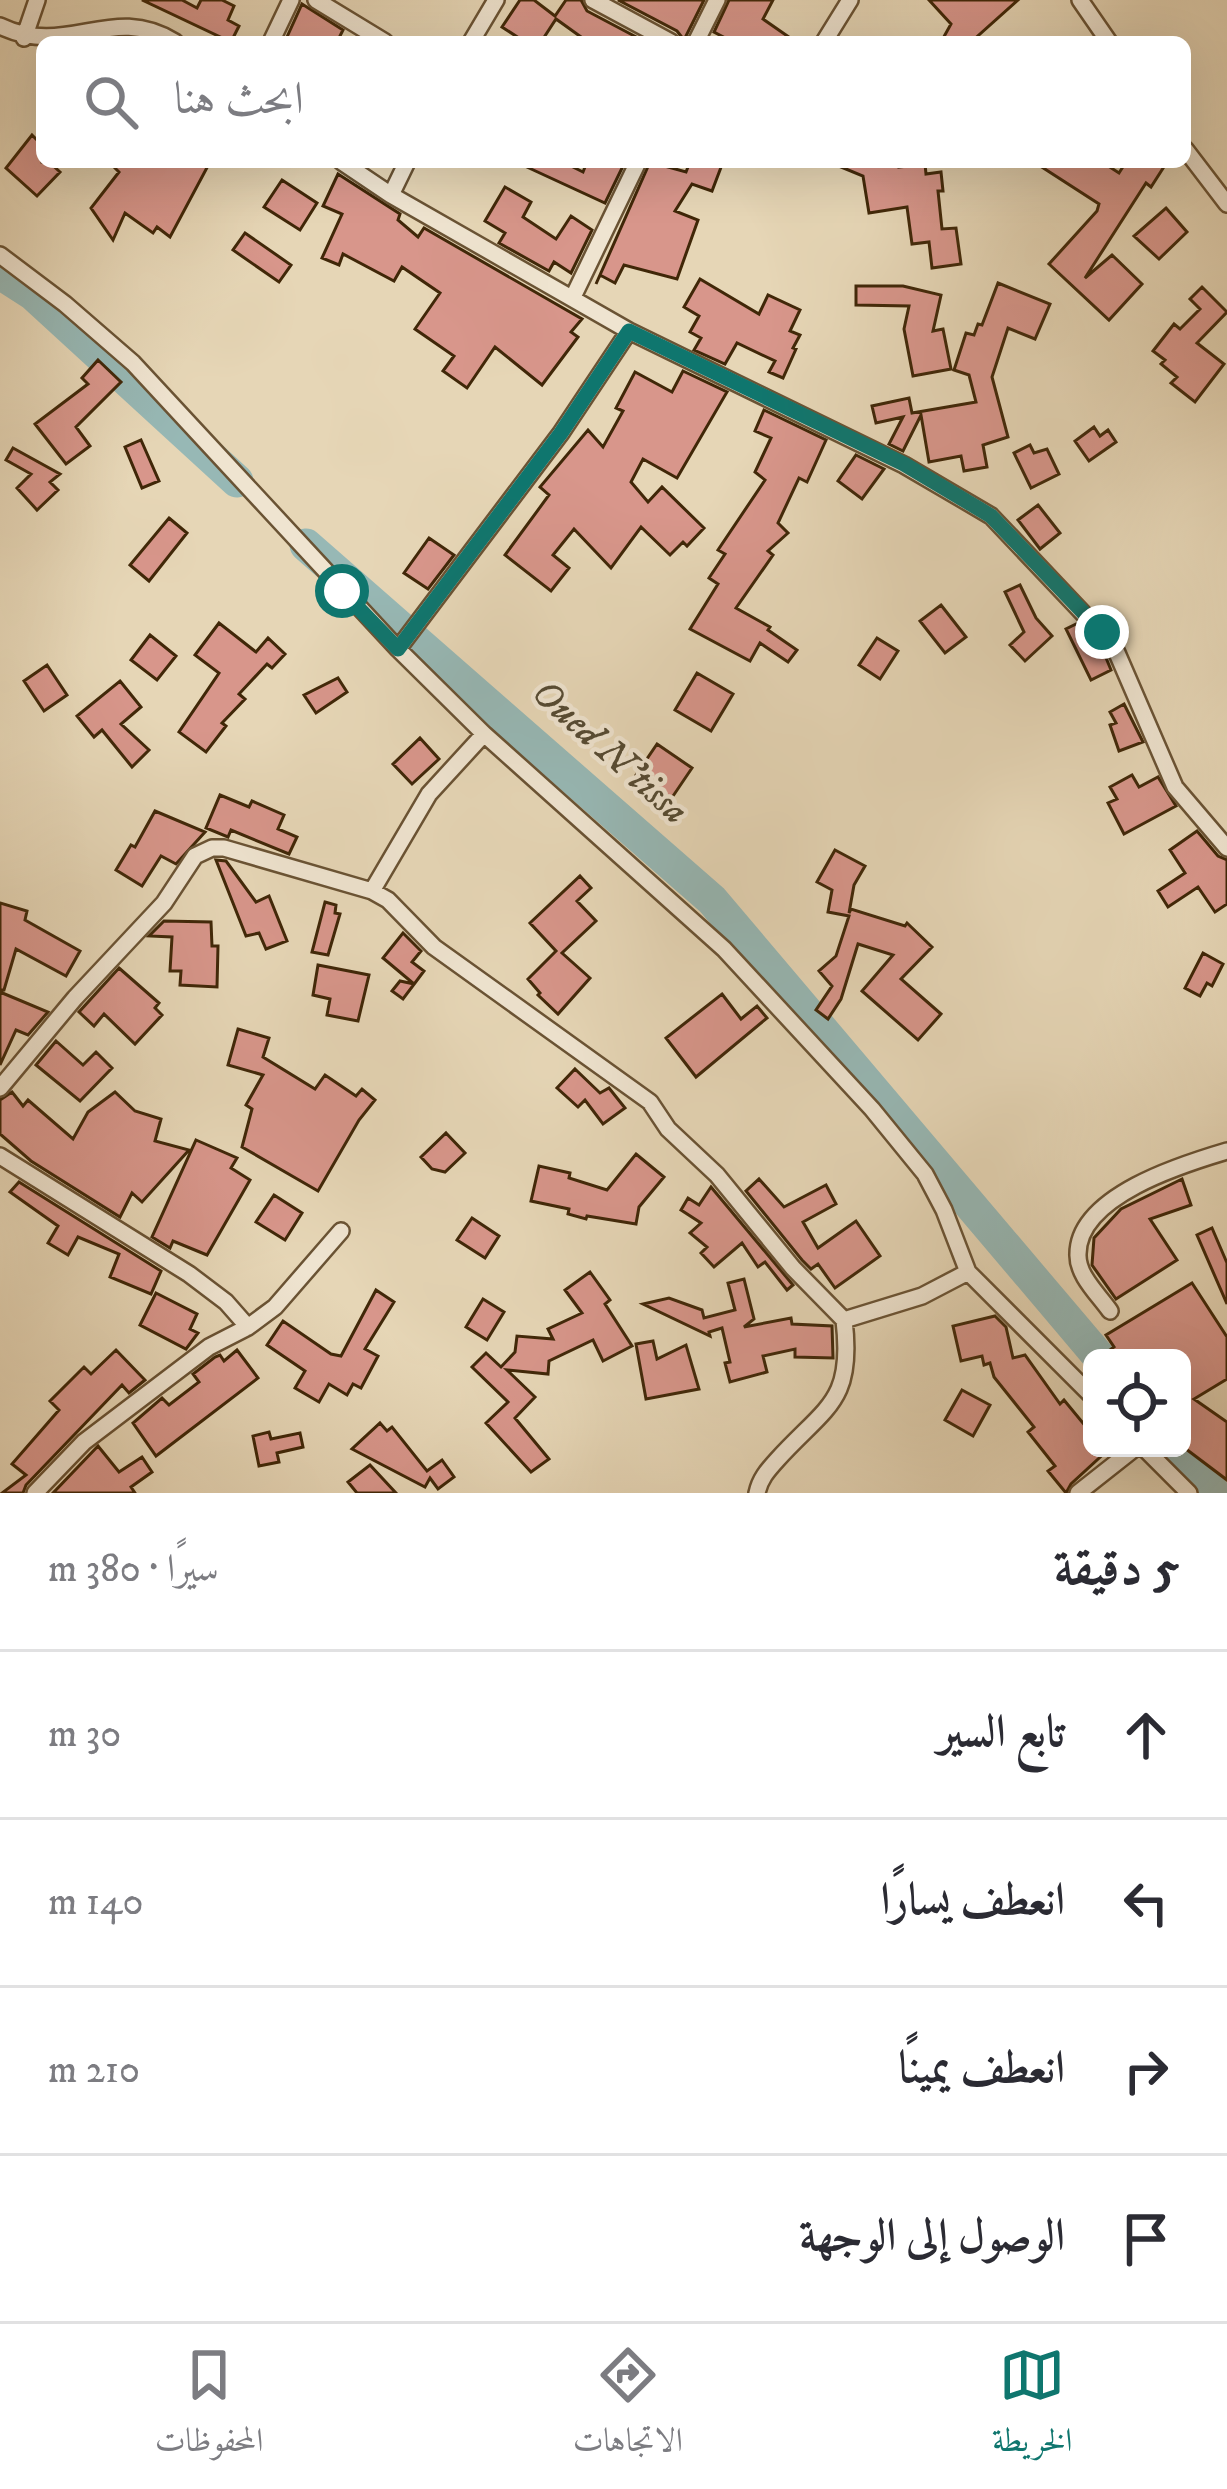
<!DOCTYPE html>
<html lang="ar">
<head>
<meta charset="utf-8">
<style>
	:root { --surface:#fff; --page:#f7f7f7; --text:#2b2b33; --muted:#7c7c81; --line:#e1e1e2; --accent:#0f766e }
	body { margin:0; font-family:"IM FELL DW Pica",Amiri,serif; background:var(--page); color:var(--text); direction:rtl }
	.controls { position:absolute; right:36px; bottom:36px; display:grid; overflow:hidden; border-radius:18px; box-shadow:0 12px 48px #0002 }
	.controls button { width:108px; height:108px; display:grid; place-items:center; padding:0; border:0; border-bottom:3px solid var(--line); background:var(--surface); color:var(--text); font:60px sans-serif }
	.stop { position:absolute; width:36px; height:36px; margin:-27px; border:9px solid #0f766e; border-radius:50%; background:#fff }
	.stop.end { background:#0f766e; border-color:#fff; box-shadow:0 3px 12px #0008 }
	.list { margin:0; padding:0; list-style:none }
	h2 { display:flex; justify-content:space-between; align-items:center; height:156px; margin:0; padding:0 48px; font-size:51px }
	h2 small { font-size:39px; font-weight:400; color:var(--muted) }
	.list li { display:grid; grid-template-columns:78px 1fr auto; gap:36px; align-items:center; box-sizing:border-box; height:168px; padding:0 48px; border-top:3px solid var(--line) }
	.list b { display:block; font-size:45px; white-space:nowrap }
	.list em { font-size:39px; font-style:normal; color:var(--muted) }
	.icon { flex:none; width:66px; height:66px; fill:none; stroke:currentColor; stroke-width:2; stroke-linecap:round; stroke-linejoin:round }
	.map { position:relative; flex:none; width:1227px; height:1493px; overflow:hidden; direction:ltr }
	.search { position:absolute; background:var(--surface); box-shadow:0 12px 48px #0002; left:36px; right:36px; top:36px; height:132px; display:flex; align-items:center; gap:30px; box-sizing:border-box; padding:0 42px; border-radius:18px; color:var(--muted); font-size:45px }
	.sheet { height:828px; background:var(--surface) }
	nav { display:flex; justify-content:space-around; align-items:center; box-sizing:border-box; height:168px; border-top:3px solid var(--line); background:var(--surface); font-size:33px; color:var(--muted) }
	nav a { display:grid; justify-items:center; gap:6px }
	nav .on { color:var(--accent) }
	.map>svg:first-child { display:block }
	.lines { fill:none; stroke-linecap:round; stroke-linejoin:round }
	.river { stroke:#97b8b5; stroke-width:33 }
	.building { fill:#d8968b; stroke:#402708; stroke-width:3 }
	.minor-casing { stroke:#6a5334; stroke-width:20 }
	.minor { stroke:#efe4d0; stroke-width:15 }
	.route { stroke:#0f766e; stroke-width:15 }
	.labels { text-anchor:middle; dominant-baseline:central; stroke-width:9; stroke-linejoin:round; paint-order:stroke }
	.water-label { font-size:39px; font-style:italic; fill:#564b33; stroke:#efe4d0 }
</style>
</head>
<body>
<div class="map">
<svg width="1227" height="1493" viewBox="0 0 1227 1493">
	<rect width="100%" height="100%" fill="#e6d6b6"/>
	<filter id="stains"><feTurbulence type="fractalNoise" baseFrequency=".00167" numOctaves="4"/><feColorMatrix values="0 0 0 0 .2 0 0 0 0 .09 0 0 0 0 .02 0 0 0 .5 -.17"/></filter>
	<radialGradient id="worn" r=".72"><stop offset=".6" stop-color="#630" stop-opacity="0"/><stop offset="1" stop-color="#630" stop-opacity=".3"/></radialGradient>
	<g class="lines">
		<!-- river -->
		<path class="river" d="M0,273l33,21 204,187
			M306,545l406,355 388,458
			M1176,1448l38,45"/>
	</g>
	<!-- building -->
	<path class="building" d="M142,0h40l15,8 4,-8h21l12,6 -6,14 11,6 -8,16z
		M520,0h14l21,16 11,-16h15l6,11 53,28 -2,3h-50l-32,-23 -15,23h-16l-23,-15z
		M618,0h86l-20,40 -7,-9z
		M729,0h44l-10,19 33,23h-63l-19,-10z
		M929,0h89l-47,42h-30l10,-18z
		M302,4l41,26 -6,12h-41l-9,-5z
		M32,135l10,10v17h7l11,10 -23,24 -31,-28z
		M109,162h101l-40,75 -13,-10 -4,6 -28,-20 -12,27 -22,-32 28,-36z
		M516,162h47l20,10 4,-10h38l-20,41z
		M650,162l36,10 4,-10h33l-11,29 -20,-7 -17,27 23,9 -21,59 -53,-14 -9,18 -15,-8 -4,9z
		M829,162h70v5l26,-3 1,10 15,-2 2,19h-5l4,38 14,-1 5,36 -29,4 -3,-26 -17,2 -5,-37 -38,6 -6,-37z
		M1034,162h68l17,11 7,-11h41l-16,25 -5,-4 -61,95 27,-23 30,29 -33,36 -60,-56 48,-53 2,-7z
		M338,174l62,40 -2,6 20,17 6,-9 158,91 -11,13 7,5 -36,48 -47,-38 -28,41 -24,-17 11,-15 -39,-27 25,-36 -38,-26 -8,14 -51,-27 -4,11 -17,-7 20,-44 -19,-8z
		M282,180l35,23 -17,27 -36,-23z
		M505,187l26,15 -8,15 33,22 15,-23 21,14 -21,43 -17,-11 -5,9 -50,-28 6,-10 -20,-12z
		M1166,208l21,24 -28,27 -25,-23z
		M245,233l46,32 -12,17 -46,-32z
		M700,279l59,35 9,-19 32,15 -10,21 10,4 -7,13 3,1 -13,29 -14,-6 6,-11 -38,-18 -12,21 -31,-14 7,-12 -11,-6 9,-16 -15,-9z
		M998,283l52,21 -15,35 -27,-11 -16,49 16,60 -25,8 4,22 -23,4 -3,-15 -32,6 -8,-47 -18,36 -14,-7 14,-27 -27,6 -4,-17 37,-8 3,15 64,-11 -7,-27 -15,-5 12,-37 8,2 4,-11 4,1z
		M856,286h47l38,9 -8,36 10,-2 8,40 -38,7 -9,-47 5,-23 -53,-1z
		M1202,287l25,25 -30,31 27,21 -29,38 -24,-19 6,-6 -16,-13 4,-4 -12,-9 21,-27 6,5 20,-20 -10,-10z
		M98,360l23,22 -45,45 14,19 -24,18 -31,-40 53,-40 -6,-6z
		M683,371l44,21 -50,86 -34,-19 -12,23 17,20 14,-15 42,41 -17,18 -4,-4 -13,13 -29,-28 -30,41 -37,-39 -21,26 16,13 -18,23 -46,-36 44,-60 -9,-8 48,-57 15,17 20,-36 -7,-3 19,-36 37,20z
		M764,410l62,30 -19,42 -8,-4 -21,45 10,10 -20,18 5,4 -37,53 34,19 -2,3 29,20 -9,12 -28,-19 -10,18 -60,-32 28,-45 -9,-6 16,-24 -7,-4 47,-70 -10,-8 16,-34 -16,-7z
		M1094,427l6,9 8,-6 8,12 -27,19 -14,-20z
		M141,440l18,41 -17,7 -17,-41z
		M1030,445l4,8 13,-4 12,25 -28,14 -17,-35z
		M13,448l47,26 -10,8 8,8 -21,20 -20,-22 14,-14 -25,-14z
		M856,455l28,14 -22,30 -24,-18z
		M1038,505l22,28 -20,16 -22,-29z
		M169,518l18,15 -38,48 -19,-16z
		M429,538l25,17 -26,34 -24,-16z
		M1020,585l16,33 16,18 -27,25 -15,-16 14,-13 -19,-40z
		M941,605l25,32 -21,16 -25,-32z
		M219,623l37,29 12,-14 17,16 -13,14 -5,-4 -28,30 6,5 -23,24 4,3 -20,26 -27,-20 40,-59 -24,-18z
		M1076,624l28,29 7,17 -20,10 -25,-51z
		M150,635l26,21 -19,24 -26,-20z
		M877,638l21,13 -18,28 -21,-14z
		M47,665l20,30 -23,16 -20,-30z
		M697,673l36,21 -22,37 -36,-21z
		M338,678l9,14 -31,21 -12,-18z
		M120,681l21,26 -20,17 28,26 -17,17 -30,-37 -8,7 -17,-21z
		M1124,704l19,38 -24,9 -9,-26 6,-2 -6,-11z
		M420,738l19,21 -27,25 -19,-20z
		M657,744l35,24 -21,31 -35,-24z
		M1132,775l7,12 19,-10 18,29 -52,28 -16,-31 9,-4 -7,-12z
		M220,795l29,12 3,-6 32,14 -6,14 19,8 -8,17 -58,-24 -3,7 -22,-9z
		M155,811l50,21 -29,32 -15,-8 -19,30 -26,-16 15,-25 4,2z
		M1197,831l21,25 9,4v44l-12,8 -17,-25 -30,20 -10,-16 27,-18 -15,-23z
		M835,850l30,16 -11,19 -5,28 2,-4 54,17 2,-3 25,24 -31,32 40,35 -23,26 -56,-49 31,-36 -35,-11 -17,55 -13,20 -12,-9 16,-24 -13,-15 17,-15 13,-40 -21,-4 4,-22 -15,-8z
		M216,860l10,1 30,41 13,-6 18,45 -21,8 -7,-16 -13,3z
		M580,876l11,12 -14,13 19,20 -34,32 28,25 -32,36 -20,-19 2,-2 -12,-14 28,-28 -26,-28z
		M325,902l11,3 -1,8 5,1 -12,41 -16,-3z
		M0,903l27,8 -2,9 55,31 -14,25 -50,-27 -12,41h-4z
		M164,921l47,1 1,24h6l-1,41 -37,-2 1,-14h-11l2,-34 -23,-1z
		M403,933l18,18 -9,11 12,9 -21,28 -11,-8 8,-10 14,3 -31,-26z
		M1203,953l20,11 -11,22 -5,-3 -7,13 -15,-8z
		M318,965l51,10 -11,46 -31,-6 3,-16 -17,-4z
		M119,968l40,35 -4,5 7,7 -27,29 -31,-30 -10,12 -15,-14z
		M0,992l48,20 -20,23 -12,-5 -16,35z
		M722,994l19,25 16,-13 10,12 -71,59 -30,-39z
		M238,1029l31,9 -6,19 52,32 10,-14 31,21 6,-7 13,11 -16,20 -41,71 -76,-44 10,-38 -6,-4 17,-30 -35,-10z
		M56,1041l27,24 13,-13 16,16 -32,33 -44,-36z
		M575,1069l25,24 9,-5 16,20 -22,16 -18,-24 -7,7 -21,-19z
		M12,1092l11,14 5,-6 45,39 15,-27 27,-20 20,19 26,8 -6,22 34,9 -47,52 -10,-9 -12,24 -89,-56 -31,-27v-34z
		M446,1133l19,20 -20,19 -13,-3 -11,-12z
		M196,1140l41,18 -6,10 19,12 -43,75 -34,-14 -3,7 -18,-11z
		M636,1154l28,23 -25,30 -3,17 -49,-8 -1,3 -18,-5 1,-5 -38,-8 8,-35 31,7 -1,5 38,12z
		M759,1179l25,28 42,-22 10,19 -33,18 15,26 38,-27 24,35 -45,32 -17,-24 -7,5 -9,-9 -56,-69z
		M1182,1179l9,26 -41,14 27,41 -61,39 -24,-34 2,-27 27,-29z
		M19,1182l142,89 -10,23 -41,-17 9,-23 -41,-17 -10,18 -20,-12 10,-17 -48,-34z
		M711,1187l82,98 -6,5 -22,-28 -7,5 -16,-24 -28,24 -13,-14 6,-6 -17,-14 11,-10 -20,-13 7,-12 11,7z
		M274,1195l28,18 -17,27 -29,-18z
		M472,1218l27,18 -14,22 -28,-18z
		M1212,1228l15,35v41l-30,-69z
		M590,1272l20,28 -5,4 27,42 -29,15 -10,-21 -44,21 -1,13 -41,-4 28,27 -20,21 34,41 -18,13 -45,-49 22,-21 -36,-35 14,-14 15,14 14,-15 2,-16 36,3 -5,-10 34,-16 -17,-23z
		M744,1279l10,40 -10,8 47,-9 1,6 40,2 1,32 -38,-1v-8l-32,7 4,16 -37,10 -5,-19 5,-1 -8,-34 -13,4 1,4 -67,-32 26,-6 33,12 2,8 31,-8 -7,-27z
		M1192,1283l35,54v42l-33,20 33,23v58l-45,-34v-88h-83l15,-11 -8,-12z
		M376,1290l18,12 -29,47 13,7 -17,32 -8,-4 -6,11 -18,-11 -10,18 -24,-14 10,-17 -38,-26 16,-24 48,33 10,2z
		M156,1293l41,21 -7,15 8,4 -12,16 -46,-24z
		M483,1299l21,13 -17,28 -21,-13z
		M995,1316l11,11 7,31 12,-3 35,49 4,-4 28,34v14h18l-39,36 -5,9 -18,-22 7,-5 -27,-34 6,-5 -40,-50 -4,-14 -6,2 -2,-9 -21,5 -8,-35z
		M653,1341l4,18 29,-14 13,44 -53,10 -10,-55z
		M116,1350l29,30 -16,13 -7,-8 -96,100 -3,8h-21l24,-18 -14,-11 47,-54 -9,-9 34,-34 7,7z
		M237,1350l21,28 -102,78 -23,-33 29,-25 7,7 30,-23 -6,-8 22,-17 5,-2 4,6z
		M962,1390l28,15 -17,31 -28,-16z
		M380,1423l7,8 5,-4 35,44 15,-11 12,17 -16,12 -8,-11 -5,9 -73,-38z
		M269,1432l2,7 29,-6 3,14 -26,6 2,9 -20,4 -6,-30z
		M98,1446l21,26 23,-15 10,15 -21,15 4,6h-82z
		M370,1465l26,28h-39l-9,-11z"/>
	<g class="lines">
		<defs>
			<path id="minor" d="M316,0l69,42
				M593,0l78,42
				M1080,0l29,42
				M0,26c69,33 111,-24 175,16
				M24,38l13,-38
				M271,42l20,-42
				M471,42l25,-42
				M696,42l21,-42
				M824,42l26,-42
				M1185,149l42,55
				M342,162l49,33 238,136 275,134 87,51 123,130 61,141 52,61
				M391,195l16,-33
				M0,255l65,49 68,59 265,286 86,85 240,215 148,160 53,65 19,36 24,62 124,124
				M573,297l65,-135
				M398,649l163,-216 68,-102
				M372,891l16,9 46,47 216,155 18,27 49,46 76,93 51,52c10,82 -18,86 -67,140 -10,11 -17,19 -20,33
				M0,1088l75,-90 89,-95 31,-47 17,-8h12l148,43 57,-97 55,-60
				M0,1156l189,118 37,28 22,25
				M1110,1311c-12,-17 -33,-36 -32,-57 0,-58 105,-90 149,-103
				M844,1320l78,-24 46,-24
				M1144,1448l45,45
				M35,1493l49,-51 125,-95 39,-20 27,-20 66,-76
				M1078,1493l57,-45"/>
		</defs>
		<!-- minor casing -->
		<use href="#minor" class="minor-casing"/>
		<!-- minor -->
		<use href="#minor" class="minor"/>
	</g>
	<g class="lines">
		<!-- route -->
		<path class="route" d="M342,591l56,58 163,-216 68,-102 275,133 87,52 111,116"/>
	</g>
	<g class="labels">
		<!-- water labels -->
		<g class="water-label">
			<text transform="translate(610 752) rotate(42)">Oued N'tissa</text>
		</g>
	</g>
	<rect width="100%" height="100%" filter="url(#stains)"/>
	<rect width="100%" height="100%" fill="url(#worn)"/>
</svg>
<div class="controls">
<button><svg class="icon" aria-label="locate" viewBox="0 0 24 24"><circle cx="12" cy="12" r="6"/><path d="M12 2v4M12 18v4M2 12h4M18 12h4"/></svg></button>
</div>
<div class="stop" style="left:342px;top:591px"></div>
<div class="stop end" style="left:1102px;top:632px"></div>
<div class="search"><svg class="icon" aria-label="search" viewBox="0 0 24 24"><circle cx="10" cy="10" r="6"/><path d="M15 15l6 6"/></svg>ابحث هنا</div>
</div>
<section class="sheet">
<h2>5 دقيقة<small>سيرًا · 380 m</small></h2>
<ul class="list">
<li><svg class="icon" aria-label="ahead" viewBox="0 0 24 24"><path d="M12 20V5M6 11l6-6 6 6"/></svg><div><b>تابع السير</b></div><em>30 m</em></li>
<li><svg class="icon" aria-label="left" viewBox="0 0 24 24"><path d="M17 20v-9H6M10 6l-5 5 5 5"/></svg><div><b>انعطف يسارًا</b></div><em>140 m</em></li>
<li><svg class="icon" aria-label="right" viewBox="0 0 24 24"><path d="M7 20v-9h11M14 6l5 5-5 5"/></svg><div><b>انعطف يمينًا</b></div><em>210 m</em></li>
<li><svg class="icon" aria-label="arrive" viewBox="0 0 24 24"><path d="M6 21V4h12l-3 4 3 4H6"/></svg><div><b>الوصول إلى الوجهة</b></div></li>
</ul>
</section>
<nav>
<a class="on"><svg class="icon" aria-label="map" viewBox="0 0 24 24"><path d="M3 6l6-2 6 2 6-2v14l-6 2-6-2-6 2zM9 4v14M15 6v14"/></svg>الخريطة</a>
<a><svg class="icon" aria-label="directions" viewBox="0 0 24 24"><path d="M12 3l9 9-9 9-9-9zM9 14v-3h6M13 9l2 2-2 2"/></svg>الاتجاهات</a>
<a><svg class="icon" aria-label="saved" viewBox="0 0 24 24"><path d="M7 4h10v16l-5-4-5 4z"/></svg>المحفوظات</a>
</nav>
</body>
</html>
